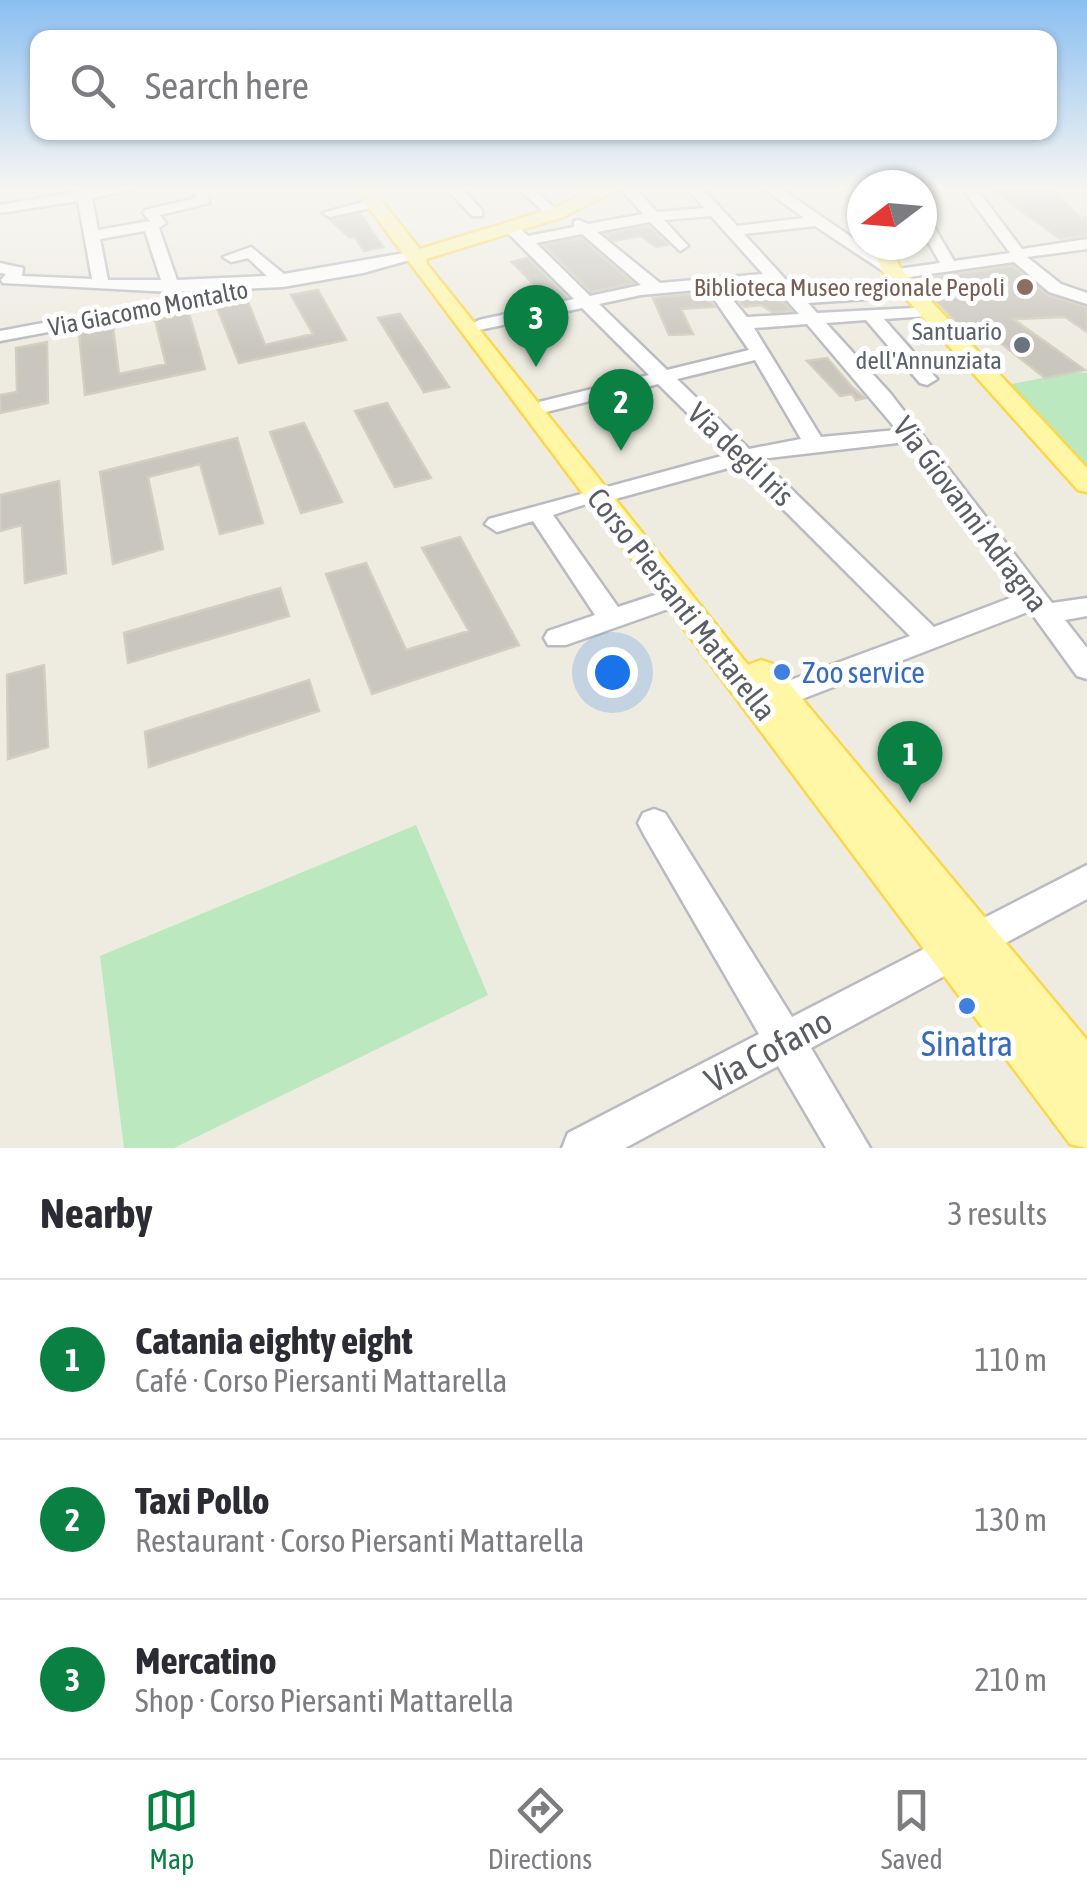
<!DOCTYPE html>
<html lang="en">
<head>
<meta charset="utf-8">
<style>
	:root { --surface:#fff; --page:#f2f2f3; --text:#2b2b33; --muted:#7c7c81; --line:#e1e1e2; --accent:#0b8043 }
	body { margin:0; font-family:"Asap Condensed",sans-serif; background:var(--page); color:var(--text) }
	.compass { position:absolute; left:847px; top:170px; width:90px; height:90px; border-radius:50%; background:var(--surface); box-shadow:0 2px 8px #0004; rotate:254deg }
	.you { position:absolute; left:612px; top:672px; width:35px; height:35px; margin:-25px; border:8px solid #fff; border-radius:50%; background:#1a73e8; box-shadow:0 0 0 15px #1a73e833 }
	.badge { display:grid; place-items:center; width:65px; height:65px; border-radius:50%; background:var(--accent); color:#fff; font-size:32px; font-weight:700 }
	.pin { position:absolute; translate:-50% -82px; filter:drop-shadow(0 2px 5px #0008) }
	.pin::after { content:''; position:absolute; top:52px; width:35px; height:30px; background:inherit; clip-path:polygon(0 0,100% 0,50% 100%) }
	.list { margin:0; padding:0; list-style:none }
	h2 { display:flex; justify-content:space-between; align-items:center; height:130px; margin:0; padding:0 40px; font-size:42px }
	h2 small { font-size:32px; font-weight:400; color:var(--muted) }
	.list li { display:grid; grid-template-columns:65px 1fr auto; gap:30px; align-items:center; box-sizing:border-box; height:160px; padding:0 40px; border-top:2px solid var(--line) }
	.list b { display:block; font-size:38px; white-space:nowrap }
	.list p { margin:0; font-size:32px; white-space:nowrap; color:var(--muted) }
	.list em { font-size:32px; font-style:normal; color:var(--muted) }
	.icon { flex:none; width:55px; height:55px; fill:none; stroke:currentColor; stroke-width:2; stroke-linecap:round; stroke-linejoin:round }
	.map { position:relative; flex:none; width:1087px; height:1148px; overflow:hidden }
	.search { position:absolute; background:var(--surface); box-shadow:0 2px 8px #0004; left:30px; right:30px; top:30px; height:110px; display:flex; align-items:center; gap:25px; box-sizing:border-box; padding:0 35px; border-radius:20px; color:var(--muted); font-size:38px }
	.sheet { height:610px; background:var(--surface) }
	nav { display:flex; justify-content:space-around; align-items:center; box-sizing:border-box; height:140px; border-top:2px solid var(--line); background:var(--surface); font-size:28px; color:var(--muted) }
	nav a { display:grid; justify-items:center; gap:5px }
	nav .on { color:var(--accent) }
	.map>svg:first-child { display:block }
	.green { fill:#bbe8be }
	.building { fill:#c9c6be; stroke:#d3cebf; stroke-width:2.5 }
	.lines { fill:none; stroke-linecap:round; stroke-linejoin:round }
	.minor-casing { stroke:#b9bbc1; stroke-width:5 }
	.major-casing { stroke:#fcd74c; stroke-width:5 }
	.minor { fill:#fff; fill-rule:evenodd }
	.major { fill:#fff7a5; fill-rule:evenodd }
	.education-dot { fill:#8d6e63; stroke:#fff; stroke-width:4 }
	.worship-dot { fill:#6b7280; stroke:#fff; stroke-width:4 }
	.shop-dot { fill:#3f7fe0; stroke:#fff; stroke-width:4 }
	.labels { text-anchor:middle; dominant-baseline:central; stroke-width:10; stroke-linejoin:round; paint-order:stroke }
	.far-education-label { font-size:25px; fill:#785e54; stroke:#fff; text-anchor:end }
	.far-street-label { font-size:25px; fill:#5a5d63; stroke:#fff }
	.far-worship-label { font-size:25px; fill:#5b616d; stroke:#fff; text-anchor:end }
	.street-label { font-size:30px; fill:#5a5d63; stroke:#fff }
	.shop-label { font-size:30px; fill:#366cbe; stroke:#fff; text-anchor:start }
	.near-shop-label { font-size:35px; fill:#366cbe; stroke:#fff }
	.near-street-label { font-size:35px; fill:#5a5d63; stroke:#fff }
</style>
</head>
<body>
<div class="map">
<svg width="1087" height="1148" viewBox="0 0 1087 1148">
	<rect width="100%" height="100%" fill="#eeece1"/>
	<!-- green -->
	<path class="green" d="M1073,372l14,1v97l-80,-85z
		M416,825l72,170 -314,153h-50l-24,-192z"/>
	<!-- building -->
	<path class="building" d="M990,188h62l29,30 6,-1v18l-27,4z
		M360,214l23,33 -19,4 -9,-14 -5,1 -20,-18z
		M649,226l19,19 -12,2 -15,-11 -27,5 -8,-7z
		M581,238l52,45 -42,9 -47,-47z
		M528,258l38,39 -16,4 -38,-39z
		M1013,266l34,29 40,12v25l-22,-15 -52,2 72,51 -40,8 -52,-41 -20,3 -56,-60z
		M765,287l11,14h6l9,10 -19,1 -11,-7 -17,2 -13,-16z
		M318,290l28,50 -107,23 -22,-55 31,-6 17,43 48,-11 -22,-39z
		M705,293l9,14 -33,2 12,25 -24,1 -16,-37z
		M189,313l16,56 -120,26 -6,-62 34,-6 6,47 47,-10 -11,-44z
		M400,314l49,73 -25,5 -46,-74z
		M47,342l1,61 -48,10v-18l17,-3 -1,-44z
		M827,358l25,29 13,11 -9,2 -4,-6 -12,2 -33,-35z
		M387,403l44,75 -36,9 -40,-76z
		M304,423l38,79 -41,11 -31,-81z
		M237,438l26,85 -43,11 -20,-70 -52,13 15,72 -50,15 -13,-92z
		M59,481l7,92 -41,10 -3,-58 -22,6v-36z
		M460,537l59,108 -147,49 -46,-120 40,-11 40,87 63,-19 -47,-83z
		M280,588l9,28 -161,47 -4,-30z
		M44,665l4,82 -40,12 -1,-84z
		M309,680l10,31 -170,56 -4,-35z"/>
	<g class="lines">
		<defs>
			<path id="minor" d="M76,188h62l-46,10 6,32 52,-9 -7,-8 2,-3 51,-12 -2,-10h14l1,15 -49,12 6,8 -7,5 18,52 90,-4 -19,-18 -17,4 -8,-5 28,-10 33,27 132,-23 8,5 -61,17 -80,14 -112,5 -168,-9 -2,-3 5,-6 -6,-1v-10l23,5 -1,8 70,3 -14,-78 -78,12v-8l77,-13zM145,231l16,49h-53l-8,-41z
				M446,188h15l21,22v6h-10z
				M518,188h15l28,26 -12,3z
				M620,188h15l22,24 47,-4 -17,-20h15l35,38 67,-8 -41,-30h17l118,81 42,-6 -18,-32v-17l7,4 25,43 56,-8 -48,-65h14l46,61 65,-10v10l-60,8 34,27 26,9v11l-38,-12 -35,-30 -119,17 -80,-53 -71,8 55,60 111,-8 8,5 -8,5 -102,7 9,10 117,-6 3,4 -9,5 -44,3 53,60 -10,6 -7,-2 -54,-63 -40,3 64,70 162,210 35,-5v18l-22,4 22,28v31l-10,-3 -47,-65 -241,93 -10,3 -10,-3 -4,-8 4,-8 141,-52 -171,-171 -124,34 -8,-2 -54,18 65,92 58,-19 9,3 4,6 -4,6 -119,42h-18l-4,-7 4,-7 47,-16 -62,-94 -36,11 -12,-8 4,-5 240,-65 -71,-70 -112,28 -7,-2v-8l110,-27 -67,-67 -103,22 -9,-5 9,-5 95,-21 -69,-69v-6h10l13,12 46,-9v-6l5,-1 9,4 55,-10zM711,216l52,58 -103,9 -63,-51 53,-10 30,29 8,-5 -24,-26zM582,234l59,51 -51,11 -54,-53zM771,283l28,31 -52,3 -24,-29zM707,289l42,61 -82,20 -68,-66 42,-9zM807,324l90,106 -76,7 -67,-109zM755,360l46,79 -52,10 -72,-70zM906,442l112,153 -84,32 -174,-168z
				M374,199l5,1v6l-49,11 -7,-4z
				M197,294l6,1v8l-203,38v-10z
				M654,809l11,4 127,204 295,-152v34l-276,149 59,100h-44l-48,-82 -153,82h-63l6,-15 191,-99 -116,-201 -5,-10 5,-10z"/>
			<path id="major" d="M354,188h17l49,61 131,-40 46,-21h22l-56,29 -137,42 1,5 321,401 13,-5 12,4 314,376v108l-17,-4z
				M845,188h16l1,25 -9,-5z
				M871,245h18l12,24 186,199v24l-9,-2 -193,-215z"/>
		</defs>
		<!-- minor casing -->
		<use href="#minor" class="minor-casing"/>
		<!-- major casing -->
		<use href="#major" class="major-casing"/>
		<!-- minor -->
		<use href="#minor" class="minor"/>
		<!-- major -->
		<use href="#major" class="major"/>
	</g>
	<!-- sky -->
	<linearGradient id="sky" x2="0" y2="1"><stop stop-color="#8bbff1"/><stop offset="0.54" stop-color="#f7f6f2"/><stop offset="1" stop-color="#f7f6f2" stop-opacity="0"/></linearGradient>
	<rect width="1087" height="349" fill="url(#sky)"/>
	<!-- markers -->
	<circle class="education-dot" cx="1025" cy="287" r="10"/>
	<circle class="worship-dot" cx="1022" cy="345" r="10"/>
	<g class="shop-dot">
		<circle cx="782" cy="672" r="10"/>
		<circle cx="967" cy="1006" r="10"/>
	</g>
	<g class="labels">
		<!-- far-education labels -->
		<g class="far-education-label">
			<text x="1005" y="287">Biblioteca Museo regionale Pepoli</text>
		</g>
		<!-- far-street labels -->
		<g class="far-street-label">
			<text transform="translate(148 308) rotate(-11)">Via Giacomo Montalto</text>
		</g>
		<!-- far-worship labels -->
		<g class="far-worship-label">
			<text x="1002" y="331">Santuario<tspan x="1002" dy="29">dell'Annunziata</tspan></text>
		</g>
		<!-- street labels -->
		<g class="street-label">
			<text transform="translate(741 454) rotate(44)">Via degli Iris</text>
			<text transform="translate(971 514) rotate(53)">Via Giovanni Adragna</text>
			<text transform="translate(682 604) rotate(52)">Corso Piersanti Mattarella</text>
		</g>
		<!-- shop labels -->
		<g class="shop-label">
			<text x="802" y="672">Zoo service</text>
		</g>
		<!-- near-shop labels -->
		<g class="near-shop-label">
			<text x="967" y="1043">Sinatra</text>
		</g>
		<!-- near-street labels -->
		<g class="near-street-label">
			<text transform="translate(768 1050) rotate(-28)">Via Cofano</text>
		</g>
	</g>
</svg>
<svg class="compass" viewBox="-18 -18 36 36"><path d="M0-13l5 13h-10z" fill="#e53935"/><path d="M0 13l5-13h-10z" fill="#7c7c81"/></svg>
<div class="you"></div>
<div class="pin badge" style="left:910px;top:803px">1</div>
<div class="pin badge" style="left:621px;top:451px">2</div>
<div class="pin badge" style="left:536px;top:367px">3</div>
<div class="search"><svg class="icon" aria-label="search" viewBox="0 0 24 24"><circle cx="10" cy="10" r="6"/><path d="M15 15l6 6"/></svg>Search here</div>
</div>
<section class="sheet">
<h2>Nearby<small>3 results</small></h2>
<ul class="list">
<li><span class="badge">1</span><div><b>Catania eighty eight</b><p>Café · Corso Piersanti Mattarella</p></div><em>110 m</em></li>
<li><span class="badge">2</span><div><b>Taxi Pollo</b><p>Restaurant · Corso Piersanti Mattarella</p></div><em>130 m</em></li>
<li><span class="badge">3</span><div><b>Mercatino</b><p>Shop · Corso Piersanti Mattarella</p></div><em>210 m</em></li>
</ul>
</section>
<nav>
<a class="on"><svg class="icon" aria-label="map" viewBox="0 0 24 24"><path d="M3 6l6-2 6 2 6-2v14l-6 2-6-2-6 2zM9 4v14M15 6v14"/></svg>Map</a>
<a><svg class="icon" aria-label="directions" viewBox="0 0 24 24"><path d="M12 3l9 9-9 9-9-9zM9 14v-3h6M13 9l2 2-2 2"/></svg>Directions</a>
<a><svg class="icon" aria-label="saved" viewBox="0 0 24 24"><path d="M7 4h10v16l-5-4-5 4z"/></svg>Saved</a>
</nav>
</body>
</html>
